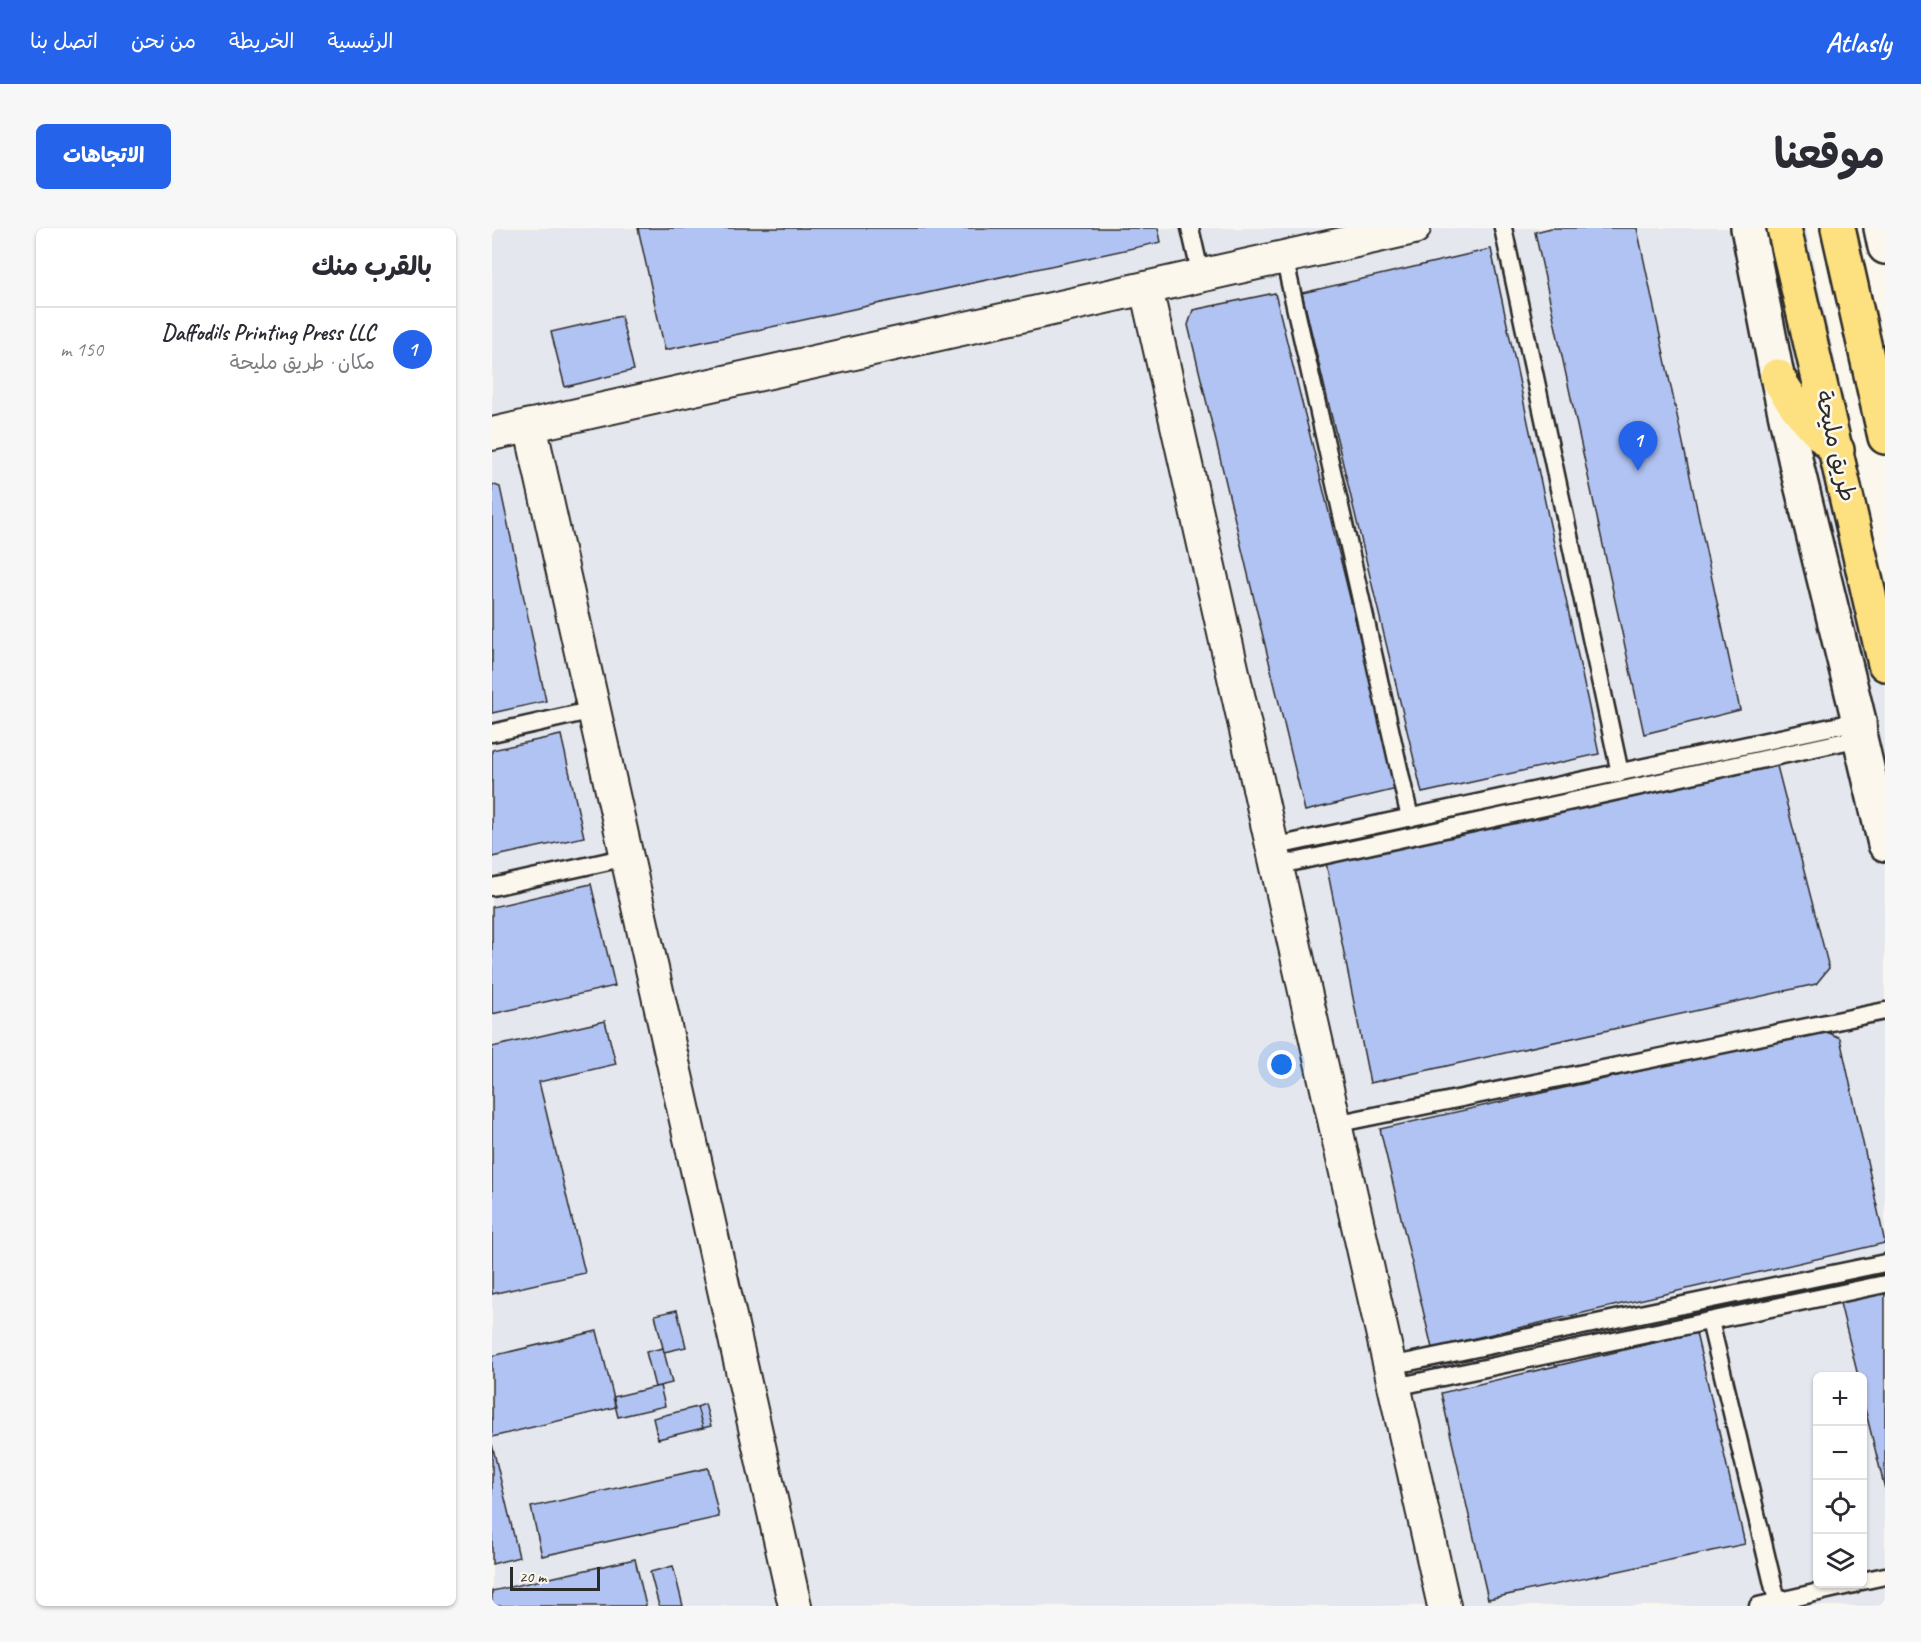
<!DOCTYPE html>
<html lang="ar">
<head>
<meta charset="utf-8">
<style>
	:root { --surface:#fff; --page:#f7f7f7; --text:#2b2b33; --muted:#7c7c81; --line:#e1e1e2; --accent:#2563eb }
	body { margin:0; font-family:Caveat,"Playpen Sans Arabic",sans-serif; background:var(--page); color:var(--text); direction:rtl }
	.controls { position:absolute; right:18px; bottom:18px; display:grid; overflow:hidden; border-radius:9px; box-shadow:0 2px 4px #0004 }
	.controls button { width:54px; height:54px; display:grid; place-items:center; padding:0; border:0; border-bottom:2px solid var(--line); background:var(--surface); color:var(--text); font:30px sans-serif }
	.scale { position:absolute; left:18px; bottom:15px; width:90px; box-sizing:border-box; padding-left:6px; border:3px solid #2b2b2b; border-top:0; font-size:16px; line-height:21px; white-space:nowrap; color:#2b2b2b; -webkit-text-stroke:4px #fbf7ec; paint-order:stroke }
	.you { position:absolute; left:790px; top:837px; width:21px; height:21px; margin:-15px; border:4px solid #fff; border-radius:50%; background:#1a73e8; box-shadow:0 0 0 9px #1a73e833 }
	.badge { display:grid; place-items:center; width:39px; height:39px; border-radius:50%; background:var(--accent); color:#fff; font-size:20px; font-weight:700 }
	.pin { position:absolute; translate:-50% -50px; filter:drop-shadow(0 2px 3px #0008) }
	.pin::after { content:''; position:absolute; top:32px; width:21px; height:18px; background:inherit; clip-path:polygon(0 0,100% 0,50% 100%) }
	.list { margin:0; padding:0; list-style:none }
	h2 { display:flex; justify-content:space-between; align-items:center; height:78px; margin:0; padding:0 24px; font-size:26px }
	h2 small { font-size:20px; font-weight:400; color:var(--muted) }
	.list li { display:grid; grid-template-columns:39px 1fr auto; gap:18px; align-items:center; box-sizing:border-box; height:84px; padding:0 24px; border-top:2px solid var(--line) }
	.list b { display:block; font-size:22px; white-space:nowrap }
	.list p { margin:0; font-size:20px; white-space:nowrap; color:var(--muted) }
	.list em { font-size:20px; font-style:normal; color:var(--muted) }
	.icon { flex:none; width:33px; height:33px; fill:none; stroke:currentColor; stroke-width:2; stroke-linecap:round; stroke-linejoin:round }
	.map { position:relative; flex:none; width:1393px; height:1378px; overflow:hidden; direction:ltr; border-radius:9px }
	header { display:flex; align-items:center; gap:36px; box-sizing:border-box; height:84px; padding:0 30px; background:var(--accent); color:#fff }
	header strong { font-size:28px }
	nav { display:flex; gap:33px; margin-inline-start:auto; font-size:21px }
	.intro { display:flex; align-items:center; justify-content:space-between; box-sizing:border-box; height:144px; padding:0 36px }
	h1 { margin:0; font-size:42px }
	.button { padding:15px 27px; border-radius:9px; background:var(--accent); color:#fff; font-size:21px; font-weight:700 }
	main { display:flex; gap:36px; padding:0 36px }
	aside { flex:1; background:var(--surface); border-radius:9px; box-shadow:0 2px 4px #0004 }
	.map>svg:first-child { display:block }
	.built { fill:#e5e7ee; fill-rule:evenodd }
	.building { fill:#b1c3f2; stroke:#2b2b2b; stroke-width:1.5 }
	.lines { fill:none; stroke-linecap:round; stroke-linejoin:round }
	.lane-casing { stroke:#2b2b2b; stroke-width:21 }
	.street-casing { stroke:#2b2b2b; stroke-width:36 }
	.secondary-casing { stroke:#2b2b2b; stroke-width:38 }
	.primary-casing { stroke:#2b2b2b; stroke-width:38 }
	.lane { stroke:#fbf7ec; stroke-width:16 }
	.street { stroke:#fbf7ec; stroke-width:32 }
	.secondary { stroke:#fbf7ec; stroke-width:33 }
	.primary { stroke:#fde080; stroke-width:33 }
	.labels { text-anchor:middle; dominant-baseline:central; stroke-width:5; stroke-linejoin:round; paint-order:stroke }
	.street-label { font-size:24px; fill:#2b2b2b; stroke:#fbf7ec }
</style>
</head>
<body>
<header>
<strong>Atlasly</strong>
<nav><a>الرئيسية</a><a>الخريطة</a><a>من نحن</a><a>اتصل بنا</a></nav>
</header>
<div class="intro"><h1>موقعنا</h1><a class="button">الاتجاهات</a></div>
<main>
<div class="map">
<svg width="1393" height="1378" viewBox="0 0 1393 1378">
	<rect width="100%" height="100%" fill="#fbf7ec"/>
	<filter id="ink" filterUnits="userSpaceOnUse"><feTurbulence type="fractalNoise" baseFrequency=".0167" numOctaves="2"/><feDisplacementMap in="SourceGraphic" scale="12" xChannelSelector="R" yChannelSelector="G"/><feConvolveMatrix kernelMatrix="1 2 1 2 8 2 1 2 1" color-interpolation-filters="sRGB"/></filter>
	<g filter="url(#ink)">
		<!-- built -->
		<path class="built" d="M0,0h1314l79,357v1021h-1393zM1326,1148h44v208h-44z"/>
		<!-- building -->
		<path class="building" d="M146,0h520l3,14 -496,108z
			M1059,0h86l103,482 -96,24 -109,-502z
			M999,21l108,505 -177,39 -120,-500z
			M783,65l122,496 -92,22 -117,-486 5,-15z
			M129,88l13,54 -69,17 -14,-55z
			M0,256l8,3 46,214 -54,12z
			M69,507l23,102 -92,20v-107z
			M1285,538l52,202 -13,16 -446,99 -44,-220z
			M99,656l24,102 -123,28v-107z
			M113,793l11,43 -77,18 46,191 -93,21v-247z
			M1331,802l17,8 45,205 -453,105 -52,-219z
			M1393,1064v197l-23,-92v-21h-4l-18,-73z
			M185,1082l9,37 -22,5 -9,-37z
			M105,1103l19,76 -124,30v-81z
			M1204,1105l49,211 -257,55 -47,-206z
			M171,1120l9,35 -17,4 -9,-35z
			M168,1158l5,20 -47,11 -5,-20z
			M213,1176l6,22 -8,2 -6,-21z
			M205,1179l6,21 -45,11 -5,-21z
			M0,1216l27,113 -27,7z
			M216,1240l11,49 -177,39 -11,-49z
			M143,1331l11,47h-154v-15z
			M181,1338l10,40h-24l-9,-34z"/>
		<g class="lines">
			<defs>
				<path id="lane" d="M698,0l11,48
					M1011,0l117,545
					M792,29l126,561
					M0,505l102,-23
					M780,619l587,-126
					M784,638l584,-128
					M0,659l135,-30
					M843,896l550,-113
					M1218,1093l67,280
					M898,1138l495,-103
					M903,1159l490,-103
					M1370,1353l23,-5
					M1266,1378l96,-22"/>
				<path id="street" d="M654,60l298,1318
					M38,197l265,1181
					M0,206l922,-206"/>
				<path id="secondary" d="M1256,0l29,148 21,96 61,249 1,17 25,106
					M1389,0l4,19"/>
				<path id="primary" d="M1292,0l101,436
					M1346,0l47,209
					M1285,148c16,29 35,52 60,74"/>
			</defs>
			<!-- lane casing -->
			<use href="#lane" class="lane-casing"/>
			<!-- street casing -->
			<use href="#street" class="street-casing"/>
			<!-- secondary casing -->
			<use href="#secondary" class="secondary-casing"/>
			<!-- primary casing -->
			<use href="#primary" class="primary-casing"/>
			<!-- lane -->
			<use href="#lane" class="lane"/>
			<!-- street -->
			<use href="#street" class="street"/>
			<!-- secondary -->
			<use href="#secondary" class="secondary"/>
			<!-- primary -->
			<use href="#primary" class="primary"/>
		</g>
	</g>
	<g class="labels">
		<!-- street labels -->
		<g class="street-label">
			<text transform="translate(1344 218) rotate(77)">طريق مليحة</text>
		</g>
	</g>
</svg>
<div class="controls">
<button>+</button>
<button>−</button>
<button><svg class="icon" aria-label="locate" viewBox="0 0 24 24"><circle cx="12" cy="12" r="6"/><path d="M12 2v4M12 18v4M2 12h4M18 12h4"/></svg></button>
<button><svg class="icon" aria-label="layers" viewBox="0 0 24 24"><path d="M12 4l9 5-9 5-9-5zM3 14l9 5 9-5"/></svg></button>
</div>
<div class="scale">20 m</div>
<div class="you"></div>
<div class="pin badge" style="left:1146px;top:243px">1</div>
</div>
<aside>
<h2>بالقرب منك<small></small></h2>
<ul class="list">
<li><span class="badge">1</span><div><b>Daffodils Printing Press LLC</b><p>مكان · طريق مليحة</p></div><em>150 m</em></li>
</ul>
</aside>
</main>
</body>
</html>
